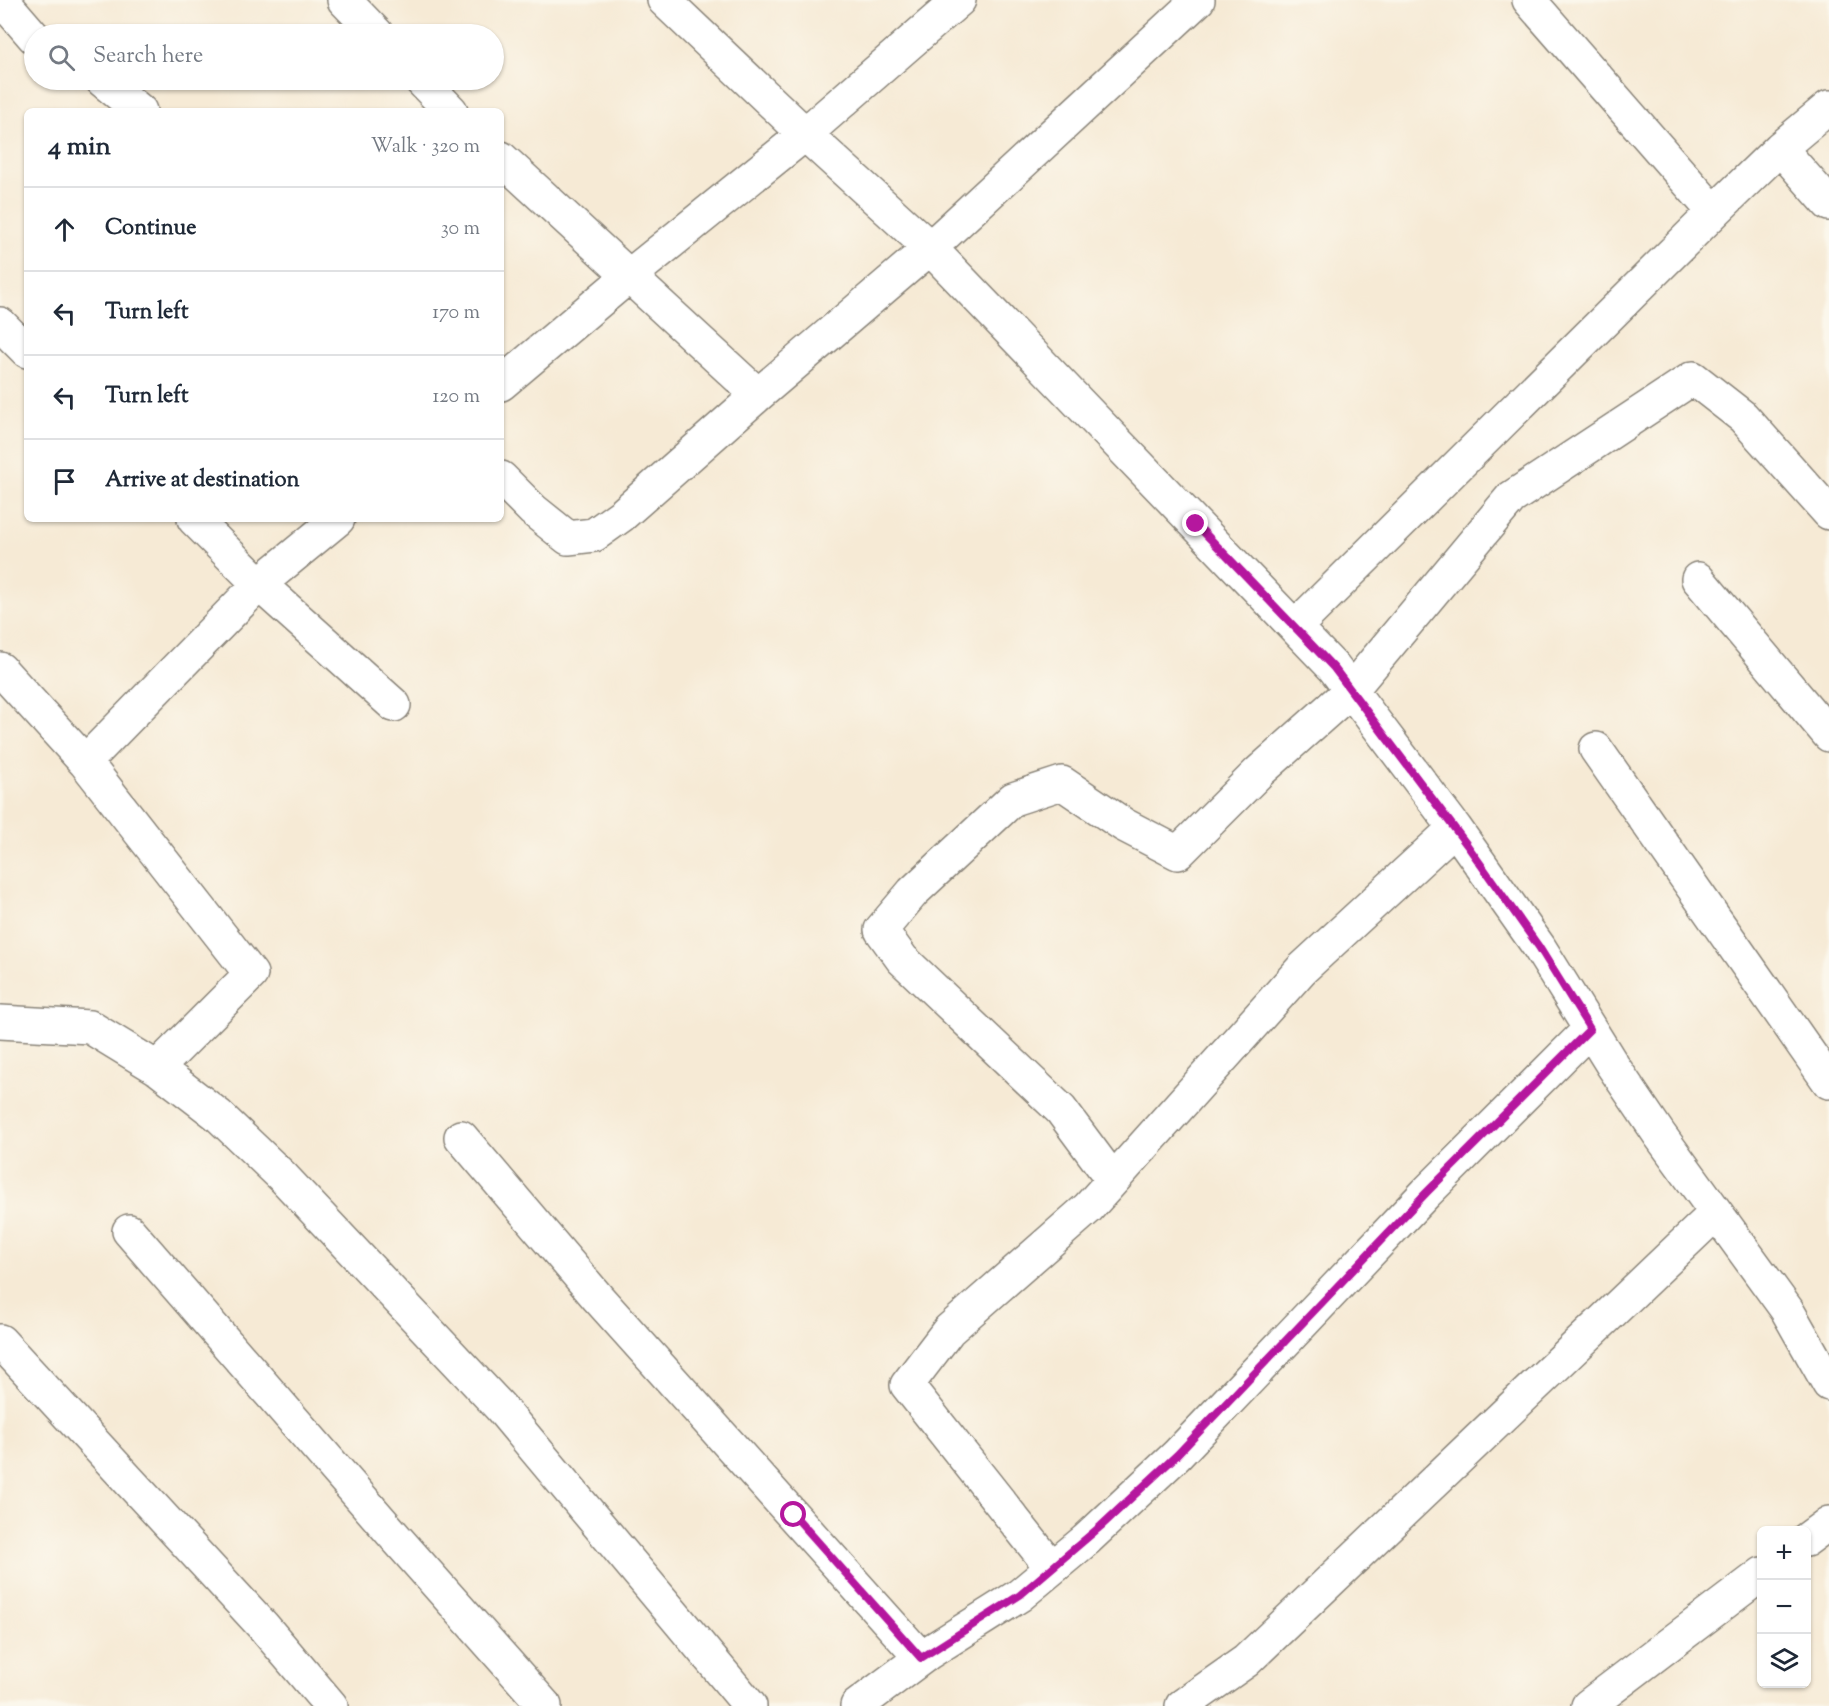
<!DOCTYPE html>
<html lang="en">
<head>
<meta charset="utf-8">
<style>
	:root { --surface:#fff; --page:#f2f2f3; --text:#1f2937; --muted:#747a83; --line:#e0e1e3 }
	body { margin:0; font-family:"Sorts Mill Goudy",serif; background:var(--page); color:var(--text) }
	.controls { position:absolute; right:18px; bottom:18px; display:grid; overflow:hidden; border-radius:9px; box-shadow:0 2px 4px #0004 }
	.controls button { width:54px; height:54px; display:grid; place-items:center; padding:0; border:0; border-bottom:2px solid var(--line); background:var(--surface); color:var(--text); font:30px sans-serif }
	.stop { position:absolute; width:18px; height:18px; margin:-14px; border:4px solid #b5179e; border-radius:50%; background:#fff }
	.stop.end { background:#b5179e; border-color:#fff; box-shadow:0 2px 6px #0008 }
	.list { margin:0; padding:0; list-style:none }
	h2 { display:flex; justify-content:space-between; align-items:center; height:78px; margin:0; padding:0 24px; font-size:26px }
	h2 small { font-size:20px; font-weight:400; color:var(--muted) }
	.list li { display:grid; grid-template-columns:39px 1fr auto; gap:18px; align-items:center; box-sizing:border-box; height:84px; padding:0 24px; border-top:2px solid var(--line) }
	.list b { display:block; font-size:22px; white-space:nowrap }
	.list em { font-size:20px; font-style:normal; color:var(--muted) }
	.icon { flex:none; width:33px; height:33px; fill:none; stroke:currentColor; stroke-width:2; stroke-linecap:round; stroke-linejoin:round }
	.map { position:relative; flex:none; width:1829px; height:1706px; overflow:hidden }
	.search { position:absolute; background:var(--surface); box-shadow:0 2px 4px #0004; left:24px; top:24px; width:480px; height:66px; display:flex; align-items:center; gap:15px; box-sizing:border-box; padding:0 21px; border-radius:33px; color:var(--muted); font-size:22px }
	.panel { position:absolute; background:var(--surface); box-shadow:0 2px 4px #0004; left:24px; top:108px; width:480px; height:414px; border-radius:9px }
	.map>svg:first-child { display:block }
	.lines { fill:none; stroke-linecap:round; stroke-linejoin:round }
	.minor-casing { stroke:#898378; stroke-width:36 }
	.minor { stroke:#fff; stroke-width:33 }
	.route { stroke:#b5179e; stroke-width:8 }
</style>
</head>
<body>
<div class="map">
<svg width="1829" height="1706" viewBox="0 0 1829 1706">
	<rect width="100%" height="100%" fill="#fbf7ec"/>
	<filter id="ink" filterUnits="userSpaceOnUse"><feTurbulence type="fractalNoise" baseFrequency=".0167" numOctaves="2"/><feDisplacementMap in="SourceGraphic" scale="12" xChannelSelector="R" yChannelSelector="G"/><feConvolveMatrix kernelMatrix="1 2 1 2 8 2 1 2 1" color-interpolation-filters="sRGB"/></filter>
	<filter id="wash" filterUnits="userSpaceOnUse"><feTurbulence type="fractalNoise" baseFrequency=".008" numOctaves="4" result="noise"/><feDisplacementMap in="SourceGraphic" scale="24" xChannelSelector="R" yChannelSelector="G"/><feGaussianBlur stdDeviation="1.35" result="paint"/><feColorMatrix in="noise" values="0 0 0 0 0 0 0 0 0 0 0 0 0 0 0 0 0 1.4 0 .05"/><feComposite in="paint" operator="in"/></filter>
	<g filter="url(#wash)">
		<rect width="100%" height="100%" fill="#f6ead5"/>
	</g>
	<g filter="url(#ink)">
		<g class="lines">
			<defs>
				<path id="minor" d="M2,0l32,37
					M344,0l33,34
					M664,0l141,134 125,114 404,420 121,160 84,119 74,119 46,68 128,176 42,74
					M1529,0l185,212
					M102,80l38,31
					M421,80l30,31
					M1780,148l49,56
					M501,158l257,237
					M0,324l27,27
					M501,384l128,-108 176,-142 154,-134
					M501,478l32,32 35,28 26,-3 28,-20 136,-120 172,-147 268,-248
					M194,519l65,65 135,121
					M1698,579l131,156
					M1295,627l419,-415 66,-64 49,-41
					M0,669l85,93
					M1596,749l233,333
					M0,1022l90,5 67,41 61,47 66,63 216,229 250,299
					M157,1068l94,-94 -166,-212 174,-178 79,-65
					M461,1137l137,161 323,360
					M1113,1180l-52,-70 -159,-151 -21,-29 32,-38 100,-93 49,-16 62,42 54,28 81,-81 92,-82 160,-192 182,-120 50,39 86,96
					M129,1231l267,307 149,168
					M0,1341l263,285 68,80
					M1806,1540l23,-17
					M1052,1568l-145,-183 42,-55 139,-122 214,-239 153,-141
					M857,1706l71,-53 92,-58 66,-55 91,-85 249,-262 164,-164
					M1182,1706l64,-45 470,-448
					M1588,1706l174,-132"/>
			</defs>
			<!-- minor casing -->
			<use href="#minor" class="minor-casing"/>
			<!-- minor -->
			<use href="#minor" class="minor"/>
		</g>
	</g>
	<g class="lines" filter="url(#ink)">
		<!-- route -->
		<path class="route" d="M794,1515l127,143 99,-63 81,-69 76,-71 249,-262 164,-164 -51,-82 -72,-102 -133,-177 -138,-144"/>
	</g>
</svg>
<div class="controls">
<button>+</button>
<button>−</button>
<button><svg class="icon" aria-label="layers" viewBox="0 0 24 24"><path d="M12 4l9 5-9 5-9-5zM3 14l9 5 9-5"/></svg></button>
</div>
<div class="stop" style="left:794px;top:1515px"></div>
<div class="stop end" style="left:1196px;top:524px"></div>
<div class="search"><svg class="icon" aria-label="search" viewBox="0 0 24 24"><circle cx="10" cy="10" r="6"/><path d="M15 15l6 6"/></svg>Search here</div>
<section class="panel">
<h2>4 min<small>Walk · 320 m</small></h2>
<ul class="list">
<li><svg class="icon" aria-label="ahead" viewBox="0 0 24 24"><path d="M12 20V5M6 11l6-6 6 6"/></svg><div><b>Continue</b></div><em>30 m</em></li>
<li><svg class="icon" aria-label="left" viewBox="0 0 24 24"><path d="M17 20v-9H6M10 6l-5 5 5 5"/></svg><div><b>Turn left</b></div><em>170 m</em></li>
<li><svg class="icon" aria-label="left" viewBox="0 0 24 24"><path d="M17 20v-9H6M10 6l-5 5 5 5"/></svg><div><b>Turn left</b></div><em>120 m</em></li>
<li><svg class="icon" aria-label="arrive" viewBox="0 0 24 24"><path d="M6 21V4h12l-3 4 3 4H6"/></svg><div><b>Arrive at destination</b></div></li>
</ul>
</section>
</div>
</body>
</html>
